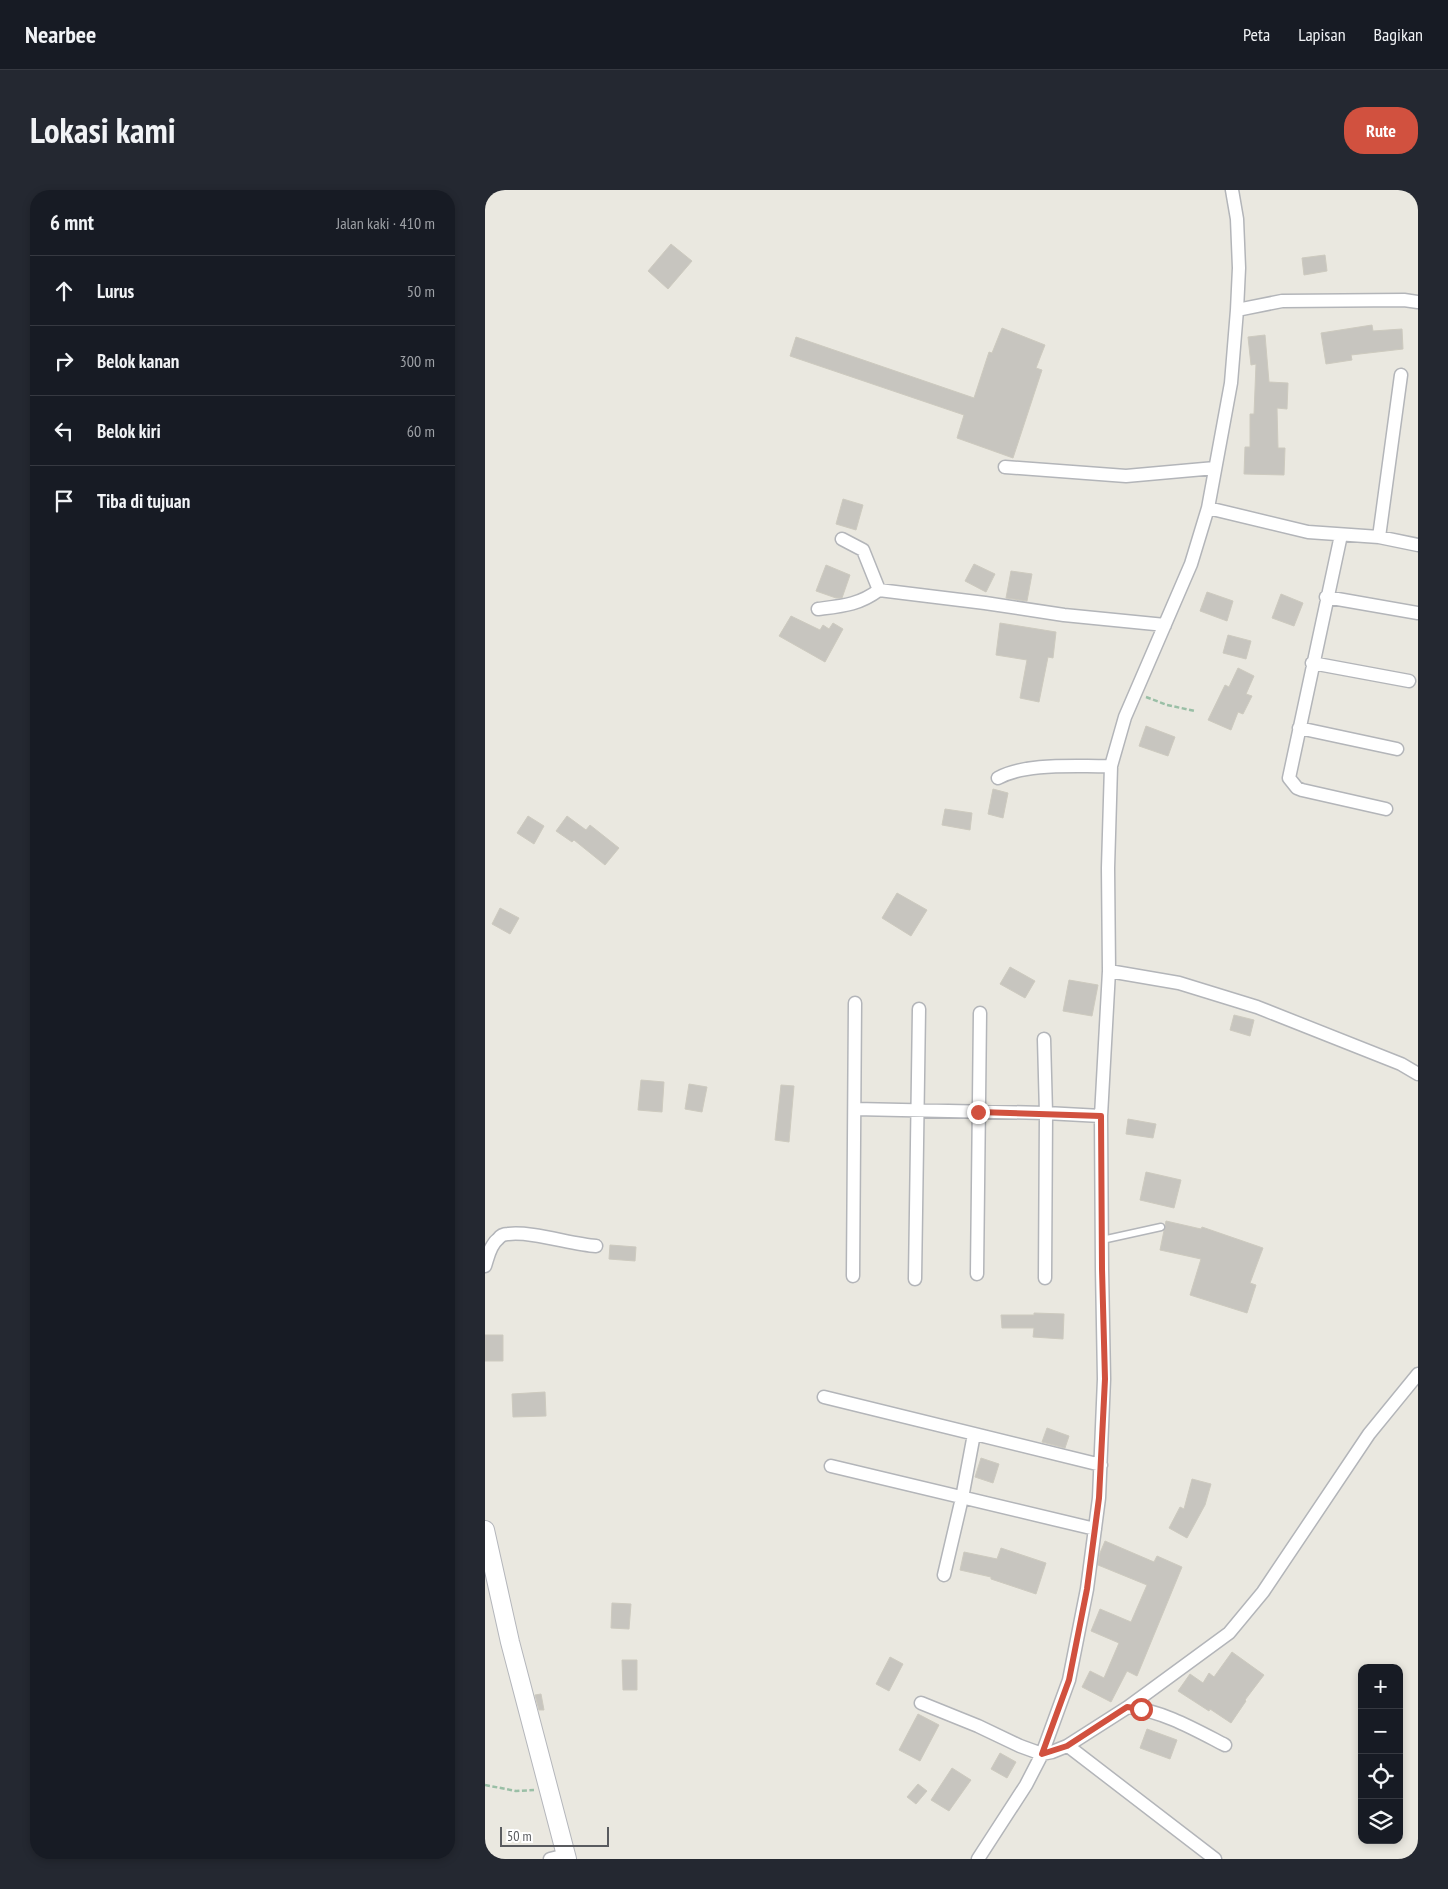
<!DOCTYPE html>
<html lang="id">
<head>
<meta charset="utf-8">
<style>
	:root { --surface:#171b24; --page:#242831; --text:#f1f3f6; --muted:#9ea1a6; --line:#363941; --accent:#d1513f }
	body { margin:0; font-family:"PT Sans Narrow",sans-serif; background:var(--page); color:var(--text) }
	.controls { position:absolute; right:15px; bottom:15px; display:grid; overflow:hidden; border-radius:10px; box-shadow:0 2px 8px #0003 }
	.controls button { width:45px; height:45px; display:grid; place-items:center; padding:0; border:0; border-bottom:1px solid var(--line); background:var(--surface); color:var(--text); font:25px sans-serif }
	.scale { position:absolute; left:15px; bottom:12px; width:109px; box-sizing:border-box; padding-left:5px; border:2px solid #595b5f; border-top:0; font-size:14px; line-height:18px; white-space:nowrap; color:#595b5f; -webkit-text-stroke:4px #fff; paint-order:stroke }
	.stop { position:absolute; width:15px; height:15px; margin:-11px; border:4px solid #d1513f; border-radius:50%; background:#fff }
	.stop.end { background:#d1513f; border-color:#fff; box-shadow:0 1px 5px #0008 }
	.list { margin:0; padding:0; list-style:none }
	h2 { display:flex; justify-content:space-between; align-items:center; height:65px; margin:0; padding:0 20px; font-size:21px }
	h2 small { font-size:16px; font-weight:400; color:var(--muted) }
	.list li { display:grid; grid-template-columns:32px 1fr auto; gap:15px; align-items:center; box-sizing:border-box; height:70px; padding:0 20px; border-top:1px solid var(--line) }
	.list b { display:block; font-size:19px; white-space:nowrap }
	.list em { font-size:16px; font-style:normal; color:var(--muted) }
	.icon { flex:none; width:28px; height:28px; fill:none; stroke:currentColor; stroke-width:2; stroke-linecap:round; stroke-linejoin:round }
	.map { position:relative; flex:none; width:933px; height:1669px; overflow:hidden; border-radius:20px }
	header { display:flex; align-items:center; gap:30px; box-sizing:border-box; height:70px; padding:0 25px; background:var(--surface); border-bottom:1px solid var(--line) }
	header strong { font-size:24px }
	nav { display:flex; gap:28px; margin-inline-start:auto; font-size:18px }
	.intro { display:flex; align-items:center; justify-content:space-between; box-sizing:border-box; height:120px; padding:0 30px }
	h1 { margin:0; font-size:35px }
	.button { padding:12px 22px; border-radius:20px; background:var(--accent); color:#fff; font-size:18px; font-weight:700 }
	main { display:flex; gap:30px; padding:0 30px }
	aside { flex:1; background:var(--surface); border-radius:20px; box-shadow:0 2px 8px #0003 }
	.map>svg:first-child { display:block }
	.building { fill:#c7c5bf; stroke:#cdcabf }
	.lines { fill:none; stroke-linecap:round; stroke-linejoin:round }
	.lane-casing { stroke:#b3b5b9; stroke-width:9 }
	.street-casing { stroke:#b3b5b9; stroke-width:15 }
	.secondary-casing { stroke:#b4b6bb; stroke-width:20 }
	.path { stroke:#9abfa6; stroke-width:2.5; stroke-dasharray:5 2.5; stroke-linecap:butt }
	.lane { stroke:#fff; stroke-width:6 }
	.street { stroke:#fff; stroke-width:12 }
	.secondary { stroke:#fff; stroke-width:18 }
	.route { stroke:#d1513f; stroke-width:6 }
</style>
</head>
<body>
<header>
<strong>Nearbee</strong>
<nav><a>Peta</a><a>Lapisan</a><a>Bagikan</a></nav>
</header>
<div class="intro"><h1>Lokasi kami</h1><a class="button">Rute</a></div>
<main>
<aside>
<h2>6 mnt<small>Jalan kaki · 410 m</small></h2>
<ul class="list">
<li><svg class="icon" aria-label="ahead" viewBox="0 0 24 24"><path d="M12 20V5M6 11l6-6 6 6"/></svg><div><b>Lurus</b></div><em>50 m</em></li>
<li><svg class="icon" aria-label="right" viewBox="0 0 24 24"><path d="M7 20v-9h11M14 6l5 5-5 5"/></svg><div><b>Belok kanan</b></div><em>300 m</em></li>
<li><svg class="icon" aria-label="left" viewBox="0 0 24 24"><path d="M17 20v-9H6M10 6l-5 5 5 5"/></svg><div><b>Belok kiri</b></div><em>60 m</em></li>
<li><svg class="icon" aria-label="arrive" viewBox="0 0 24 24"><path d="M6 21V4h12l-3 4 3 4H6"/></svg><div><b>Tiba di tujuan</b></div></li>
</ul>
</aside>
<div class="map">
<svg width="933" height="1669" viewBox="0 0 933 1669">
	<rect width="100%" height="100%" fill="#eae8e0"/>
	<!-- building -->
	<path class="building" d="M186,54l21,17 -24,28 -20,-18z
		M840,65l2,16 -23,4 -2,-17z
		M887,135l1,6 29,-2 1,20 -52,6 1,5 -26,4 -5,-31z
		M517,138l43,17 -9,23 6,2 -29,88 -56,-20 7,-23 -174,-59 6,-19 178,61 15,-46 3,1z
		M780,145l4,47 19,1 -1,26 -10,-1 1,40h7l-1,27 -40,-1 1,-27h5v-33h4l2,-50 -5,1 -3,-28z
		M358,309l20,6 -7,25 -20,-6z
		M489,374l21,10 -9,18 -21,-11z
		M341,375l24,10 -8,23h-6l-20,-7z
		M526,381l21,3 -5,27 -21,-3z
		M722,402l26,9 -6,20 -27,-10z
		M796,404l22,9 -9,23 -22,-8z
		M306,426l29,14 3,-5 6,4 4,-6 10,6 -18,33 -46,-26z
		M515,433l56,9 -3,26 -5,-1 -9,45 -19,-4 7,-38 -31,-5z
		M743,445l23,6 -5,18 -23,-6z
		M753,478l16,8 -8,18 6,2 -9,18 -5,-2 -7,18 -23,-10 17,-35 4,2z
		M661,536l29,11 -7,19 -29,-10z
		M508,599l15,4 -5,25 -15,-4z
		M460,619l27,4 -2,17 -28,-5z
		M43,626l16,10 -10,18 -17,-11z
		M82,626l19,14 4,-5 29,23 -14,17 -31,-25 -2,2 -16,-11z
		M412,703l30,17 -16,26 -29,-18z
		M15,718l19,10 -9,16 -18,-10z
		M525,777l25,14 -10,17 -25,-14z
		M584,790l29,5 -6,31 -29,-5z
		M749,825l20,5 -4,16 -20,-6z
		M156,890l23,2 -2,30 -24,-2z
		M204,894l18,3 -5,25 -17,-3z
		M296,895l13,1 -5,56 -14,-2z
		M643,929l28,5 -3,14 -27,-4z
		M661,982l35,8 -7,28 -34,-8z
		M681,1031l35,8 1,-2 61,21 -13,35 6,2 -9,28 -57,-18 11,-36 -41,-9z
		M125,1055l26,2 -1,14 -26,-2z
		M549,1123l30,1 -1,25 -30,-2 1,-9h-32l-1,-13h33z
		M0,1145h18v26h-18z
		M60,1202l1,24 -33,1 -1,-23z
		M562,1238l22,8 -4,12 -23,-6z
		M496,1268l18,6 -6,19 -18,-6z
		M707,1289l19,5 -6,21 -18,33 -18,-10 11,-21 4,2z
		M620,1351l49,21 3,-6 25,11 -45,109 -10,-5 -16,31 -29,-15 8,-16 14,7 15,-35 -28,-12 9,-22 31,13 16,-37 -49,-20 2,-12z
		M516,1358l45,15 -10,31 -45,-15v-2l-31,-7 4,-18 33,7z
		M127,1413l19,1 -2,25 -18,-1z
		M747,1462l32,23 -19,25 1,1 -15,22 -21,-14 -1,2 -31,-20 12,-17 13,9 6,-10 5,4z
		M405,1467l13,7 -14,27 -13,-7z
		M137,1470h15v30h-14z
		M56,1504l3,16h-5l-4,-15z
		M433,1524l21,11 -19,36 -21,-11z
		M662,1539l30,11 -7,19 -30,-11z
		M515,1563l16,9 -9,16 -16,-9z
		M467,1578l19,12 -22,31 -18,-11z
		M433,1594l9,7 -11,13 -9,-7z"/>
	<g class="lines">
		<defs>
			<path id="lane" d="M617,1050l59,-13"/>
			<path id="street" d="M752,120l45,-9 122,-1 14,2
				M520,277l121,9 89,-8
				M723,318l100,24 71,5 39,8
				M856,345l-52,243 8,10 5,2 84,19
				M894,347l22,-162
				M357,349l21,11 16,40
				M841,407l92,16
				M333,419c24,-3 41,-4 61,-19l106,13 79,12 101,10
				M827,473l97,18
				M814,538l98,21
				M513,588c29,-16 80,-11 113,-12
				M624,781l70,12 78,24 144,57 17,10
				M559,849l2,74 -1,165
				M370,919l191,4 55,3
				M0,1076c3,-9 5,-21 13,-27 2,-3 6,-5 10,-5 23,-3 63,10 88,12
				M492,1084l3,-261
				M368,1086l2,-273
				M430,1089l4,-270
				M339,1207l277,68
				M346,1276l264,63
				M459,1385l18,-77 12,-64
				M436,1513l57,23 42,20 22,8 10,-2 15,-6 61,-39 101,-74 34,-41 106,-158 49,-60
				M643,1517c35,4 66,22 97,38
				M583,1556l147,113
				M65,1669l16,-4
				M493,1669l48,-74 16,-31 27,-74 18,-91 12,-91 5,-119 -2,-110 -1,-153 8,-145 -1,-103 3,-102 14,-49 66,-153 17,-56 23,-125 6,-73 2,-42 -2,-49 -5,-29"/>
			<path id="secondary" d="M0,1340l25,112 57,217"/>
		</defs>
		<!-- lane casing -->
		<use href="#lane" class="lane-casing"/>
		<!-- street casing -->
		<use href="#street" class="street-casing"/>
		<!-- secondary casing -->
		<use href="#secondary" class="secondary-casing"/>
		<!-- path -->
		<path class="path" d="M661,507l21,8 28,6
			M0,1595l31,6 18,-1"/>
		<!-- lane -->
		<use href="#lane" class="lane"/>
		<!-- street -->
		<use href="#street" class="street"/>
		<!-- secondary -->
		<use href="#secondary" class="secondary"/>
	</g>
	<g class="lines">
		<!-- route -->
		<path class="route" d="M493,922l123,4 1,153 3,110 -6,119 -12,91 -18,91 -27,74 25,-8 60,-39 14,2"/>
	</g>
</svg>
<div class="controls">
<button>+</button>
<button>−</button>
<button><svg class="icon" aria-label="locate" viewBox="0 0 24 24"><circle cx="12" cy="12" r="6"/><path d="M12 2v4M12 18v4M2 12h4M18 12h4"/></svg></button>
<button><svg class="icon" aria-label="layers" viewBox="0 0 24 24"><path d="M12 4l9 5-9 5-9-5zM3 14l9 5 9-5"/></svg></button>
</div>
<div class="scale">50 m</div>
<div class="stop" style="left:656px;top:1519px"></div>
<div class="stop end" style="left:493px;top:922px"></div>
</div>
</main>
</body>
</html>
